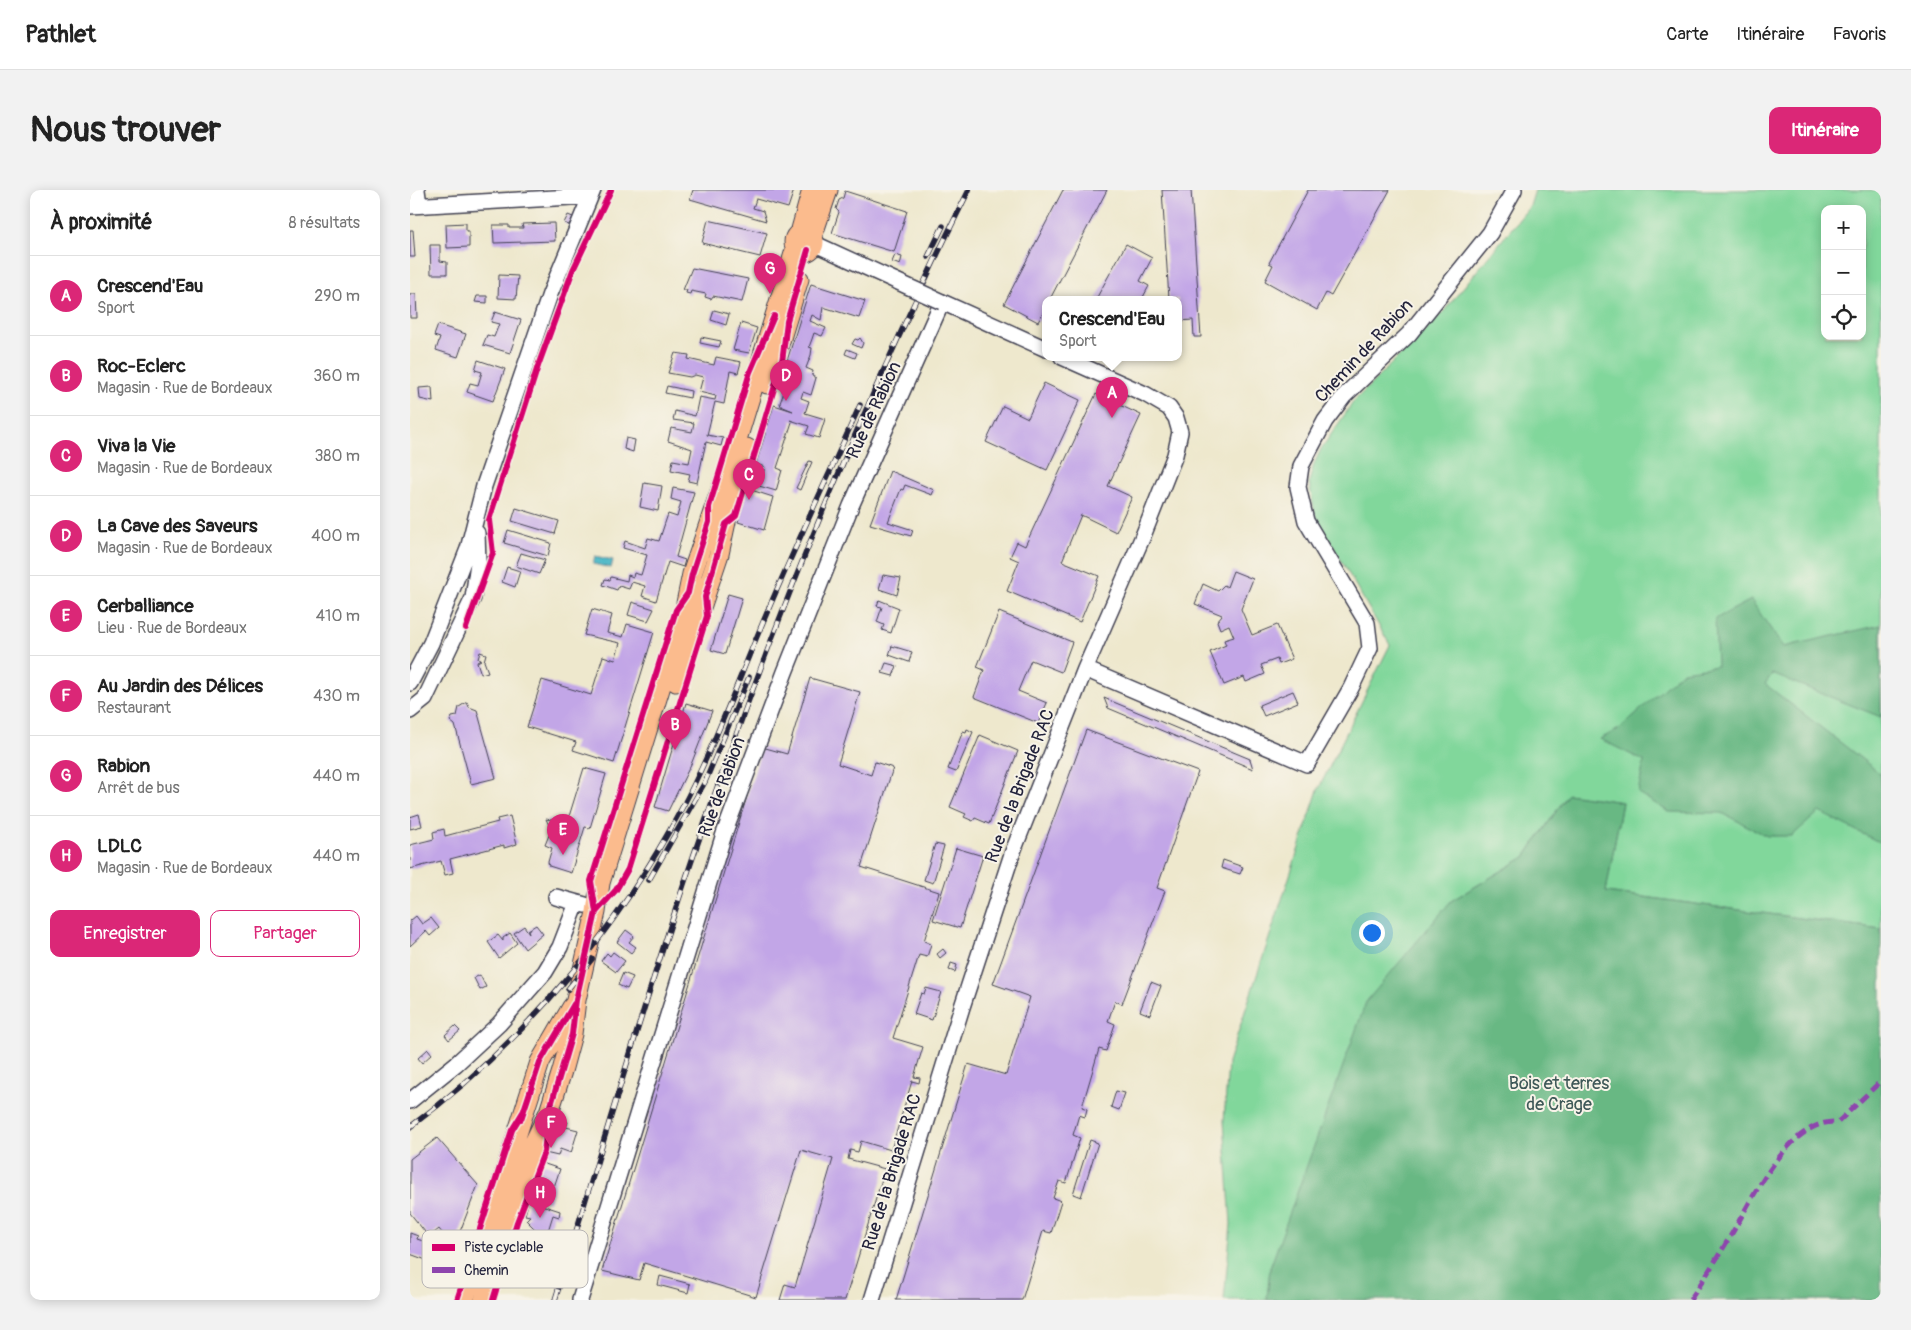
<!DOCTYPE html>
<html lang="fr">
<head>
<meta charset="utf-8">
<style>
	:root { --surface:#fff; --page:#f2f2f2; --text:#222; --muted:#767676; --line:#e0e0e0; --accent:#db2777 }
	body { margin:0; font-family:Pangolin,sans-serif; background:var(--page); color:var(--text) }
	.controls { position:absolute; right:15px; top:15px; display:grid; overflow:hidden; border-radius:10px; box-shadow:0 2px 12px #0003 }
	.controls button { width:45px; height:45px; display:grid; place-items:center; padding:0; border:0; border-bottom:1px solid var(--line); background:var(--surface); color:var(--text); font:25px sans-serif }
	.you { position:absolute; left:961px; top:742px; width:18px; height:18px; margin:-12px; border:4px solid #fff; border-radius:50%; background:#1a73e8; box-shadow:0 0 0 8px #1a73e833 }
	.badge { display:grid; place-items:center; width:32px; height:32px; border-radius:50%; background:var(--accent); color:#fff; font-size:16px; font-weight:700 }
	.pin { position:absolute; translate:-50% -41px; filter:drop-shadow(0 1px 2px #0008) }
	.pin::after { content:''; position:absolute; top:26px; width:18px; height:15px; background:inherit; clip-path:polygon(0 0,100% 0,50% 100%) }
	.popup { position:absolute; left:632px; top:106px; width:140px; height:65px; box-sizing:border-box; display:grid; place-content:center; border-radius:10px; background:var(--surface); filter:drop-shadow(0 1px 4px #0005); font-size:16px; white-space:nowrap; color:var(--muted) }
	.popup b { font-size:19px; color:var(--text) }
	.popup::after { content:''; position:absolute; left:50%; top:100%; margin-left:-10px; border:10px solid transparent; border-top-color:var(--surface) }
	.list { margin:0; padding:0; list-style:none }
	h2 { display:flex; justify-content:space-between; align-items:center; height:65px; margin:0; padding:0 20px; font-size:21px }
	h2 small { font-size:16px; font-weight:400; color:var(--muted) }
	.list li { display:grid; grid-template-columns:32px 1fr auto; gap:15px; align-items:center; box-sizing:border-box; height:80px; padding:0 20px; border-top:1px solid var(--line) }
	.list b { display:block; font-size:19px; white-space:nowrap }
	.list p { margin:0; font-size:16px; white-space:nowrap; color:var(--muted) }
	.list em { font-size:16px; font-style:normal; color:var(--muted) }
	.actions { display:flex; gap:10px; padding:15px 20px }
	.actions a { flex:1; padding:11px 0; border:1px solid var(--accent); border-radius:10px; text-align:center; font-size:18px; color:var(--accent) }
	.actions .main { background:var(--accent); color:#fff }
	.icon { flex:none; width:28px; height:28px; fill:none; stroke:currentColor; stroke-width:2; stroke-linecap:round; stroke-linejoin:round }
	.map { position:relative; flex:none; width:1471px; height:1110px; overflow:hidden; border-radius:10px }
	header { display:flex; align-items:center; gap:30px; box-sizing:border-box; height:70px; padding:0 25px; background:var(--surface); border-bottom:1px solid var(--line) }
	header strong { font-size:24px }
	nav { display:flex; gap:28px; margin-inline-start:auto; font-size:18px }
	.intro { display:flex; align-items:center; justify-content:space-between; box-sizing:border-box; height:120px; padding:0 30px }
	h1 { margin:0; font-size:35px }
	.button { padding:12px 22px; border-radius:10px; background:var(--accent); color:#fff; font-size:18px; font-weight:700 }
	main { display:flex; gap:30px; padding:0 30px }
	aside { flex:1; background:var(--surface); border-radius:10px; box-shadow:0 2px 12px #0003 }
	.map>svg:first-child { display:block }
	.green { fill:#81d79b; stroke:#527c6b; fill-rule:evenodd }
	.forest { fill:#68b883; stroke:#456d5f }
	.water { fill:#4ab7c6; stroke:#366c80 }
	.building { fill:#c2a6e7 }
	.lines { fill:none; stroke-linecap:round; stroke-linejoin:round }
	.minor-casing { stroke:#414051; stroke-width:18 }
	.major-casing { stroke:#414051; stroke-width:21 }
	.minor { stroke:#fff; stroke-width:15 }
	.major { stroke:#fbbb8d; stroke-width:19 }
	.rail-casing { stroke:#22223b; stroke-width:5.5 }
	.rail { stroke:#f7f3e8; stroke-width:4; stroke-dasharray:11; stroke-linecap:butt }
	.minor-bridge-casing { stroke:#414051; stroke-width:18; stroke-linecap:butt }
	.minor-bridge { stroke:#fff; stroke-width:15 }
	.quiet { stroke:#8e44ad; stroke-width:5; stroke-dasharray:10 5; stroke-linecap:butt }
	.cycleway-casing { stroke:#f7f3e8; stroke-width:9 }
	.cycleway { stroke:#d6006c; stroke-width:6 }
	.labels { text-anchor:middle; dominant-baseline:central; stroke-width:4; stroke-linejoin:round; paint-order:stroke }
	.street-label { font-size:18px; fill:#22223b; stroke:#f7f3e8 }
	.park-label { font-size:18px; fill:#3e5858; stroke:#f7f3e8 }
	.key { fill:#f7f3e8; stroke:#b7b4b4; stroke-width:1 }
	.key-label { font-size:14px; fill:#22223b }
</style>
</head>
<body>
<header>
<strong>Pathlet</strong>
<nav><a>Carte</a><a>Itinéraire</a><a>Favoris</a></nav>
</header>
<div class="intro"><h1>Nous trouver</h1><a class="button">Itinéraire</a></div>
<main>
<aside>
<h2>À proximité<small>8 résultats</small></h2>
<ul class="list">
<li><span class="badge">A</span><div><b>Crescend'Eau</b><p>Sport</p></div><em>290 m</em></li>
<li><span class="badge">B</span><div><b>Roc-Eclerc</b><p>Magasin · Rue de Bordeaux</p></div><em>360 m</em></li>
<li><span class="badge">C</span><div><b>Viva la Vie</b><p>Magasin · Rue de Bordeaux</p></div><em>380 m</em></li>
<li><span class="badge">D</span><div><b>La Cave des Saveurs</b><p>Magasin · Rue de Bordeaux</p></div><em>400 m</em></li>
<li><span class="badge">E</span><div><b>Cerballiance</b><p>Lieu · Rue de Bordeaux</p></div><em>410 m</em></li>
<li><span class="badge">F</span><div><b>Au Jardin des Délices</b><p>Restaurant</p></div><em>430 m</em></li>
<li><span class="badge">G</span><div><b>Rabion</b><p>Arrêt de bus</p></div><em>440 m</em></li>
<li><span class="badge">H</span><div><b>LDLC</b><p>Magasin · Rue de Bordeaux</p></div><em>440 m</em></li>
</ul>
<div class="actions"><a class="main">Enregistrer</a><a>Partager</a></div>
</aside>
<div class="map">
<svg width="1471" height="1110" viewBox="0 0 1471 1110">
	<rect width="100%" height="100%" fill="#f7f3e8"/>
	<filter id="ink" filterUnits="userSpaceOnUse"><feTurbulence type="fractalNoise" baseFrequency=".02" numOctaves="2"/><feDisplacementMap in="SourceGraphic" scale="10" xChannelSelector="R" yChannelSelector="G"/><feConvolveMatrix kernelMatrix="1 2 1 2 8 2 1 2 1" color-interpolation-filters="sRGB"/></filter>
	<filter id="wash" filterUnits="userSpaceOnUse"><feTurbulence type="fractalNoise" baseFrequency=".0096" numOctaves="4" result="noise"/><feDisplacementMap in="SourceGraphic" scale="20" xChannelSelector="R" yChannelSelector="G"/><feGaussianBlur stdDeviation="1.12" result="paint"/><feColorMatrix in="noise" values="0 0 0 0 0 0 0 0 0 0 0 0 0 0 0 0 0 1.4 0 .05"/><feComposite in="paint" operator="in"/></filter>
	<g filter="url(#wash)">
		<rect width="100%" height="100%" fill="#eee8cd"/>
		<!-- green -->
		<path class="green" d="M1125,0h346v739l-275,-37 16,-90 -54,-8 -43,63 -74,44 -181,367 -3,32h-43l7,-76 -7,-103 4,-58 90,-273 72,-145 -75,-130 -6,-33 5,-18 7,-15 33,-48 90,-90 86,-105zM1415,19h37v127h-37z"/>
		<!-- forest -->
		<path class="forest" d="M1341,410l32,47 98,-22v92l-109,-43 -7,10 116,90v69l-62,-31 -27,24h-25l-45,-23 -53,-1 -31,-19 6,-32 -44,-22 19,-10 64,-58 34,-5 -2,-47z
			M1158,604l54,8 -16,90 275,37v371h-614l3,-32 96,-266 85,-101 74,-44z"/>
		<!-- water -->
		<path class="water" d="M185,366l18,4 -2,8 -18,-4z"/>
		<g id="blocks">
			<!-- building -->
			<path class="building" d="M283,0h101l-6,18 -32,-9 -3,9 10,3 3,10 -76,-22z
				M653,0h44l-57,109h-4v8l-8,15 -34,-18z
				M752,0h29l10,147h-7l-1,-17 -15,1v-22h-9z
				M898,0h82l-59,106 -5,-3 -9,17 -52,-29 8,-16 -4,-2z
				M435,1l62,20 -13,41 -62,-19 7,-21 -3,-3 3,-9 4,-2z
				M158,25l5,2 -4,8 -5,-2z
				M298,30l59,13 -7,24 -58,-14z
				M56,33v8h3v16l-22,1 -1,-24z
				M144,33l1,18 -61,2 -1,-18h16v3h14l-1,-4z
				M0,40h3l2,27h-5z
				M716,54l26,14 -12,23 9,5 -7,13h-46z
				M20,55h10v16l7,1v12h-16z
				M485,65l7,2 -2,8 -8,-3z
				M282,78l56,11 -6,23 -29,-6 -2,3 -6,-2 1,-3 -15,-3 -1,3 -4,-1 1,-3h-4z
				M89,85l19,1 -2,23 -18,-1z
				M401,94l54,17 -6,17 -36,-11 -2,13 -9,-5 -2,6 16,7 -4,8 -8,-3 -2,6 -3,8 3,1 -1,7 -5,13 7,3 -1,5 4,2 -5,17 -8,-3 -2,6 8,3 -4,12 20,6 -6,19 -13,-4 3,-8 -19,-6 2,2 -15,46 5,2 -6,21 -17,-5 6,-19 -9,-3 18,-59 19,6 -12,-5 -1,-3 13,-36 -7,-3z
				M0,104h6l1,24h-7z
				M67,106h10v7l-12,-1z
				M304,120l15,4 -3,11 -15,-5z
				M85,122l26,8 -11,33 -27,-8 4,-10 7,2 5,-13 -8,-2z
				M331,133l16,5 -8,25 -16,-3z
				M28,135l28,9 -8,23 -22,-7 4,-12 -6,-2z
				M291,147l20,4 -2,6 -19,-4z
				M450,148l3,5 -2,5 -9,-4 3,-5 3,1z
				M437,159l10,4 -2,5 -10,-4z
				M265,163l14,2 -1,4 26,6 2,-8 25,5 -3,11 -8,-2 -6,33 -9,-2 -8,33 16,3 -2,8 -15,-4 -9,41 -9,-2 2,-7 -19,-4 2,-10 16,3 3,-14 -24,-8 3,-13 21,4 2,-9 -21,-3 2,-9 20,5 4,-19 16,3 1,-4 -17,-4 4,-15 -8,-2 -5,2 -22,-4z
				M68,170l27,9 -12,32 -26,-9 3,-9 8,2 4,-13 -7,-2z
				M634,193l36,17 -33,70 -61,-28 17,-36 25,12z
				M257,196l24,5 -1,7 -25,-5z
				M22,197l1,15 -13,-3 -1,-11z
				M686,204l45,21 -33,71 24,11 -16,35 -35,-17 -19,46 37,15 -19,46 -73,-31 12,-30 -9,-4 7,-15 8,4z
				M216,248l9,2 -2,12 -9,-3z
				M399,271l3,1 -12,28 -4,-2z
				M480,281l44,19 -2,5 -27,-10 -2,5 -2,-1 -13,33 25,8 -2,6 -41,-12z
				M234,293l18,3 -4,25 -18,-4z
				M263,298l21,4 -18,65 9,3 -2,7 -15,-5 -12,39 -14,-5 3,-10 -13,-4 -3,7 -10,-3 -2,4 -14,-5 2,-6 5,1 1,-3 16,4 1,-6 5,2 1,-4 7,2 6,-20 -24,-7 2,-7 20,7 3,-10 11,3 9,-27 9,3 4,-15 -10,-3z
				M338,299l25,8 -9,33 -26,-8z
				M106,318l43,13 -4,13 -43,-13z
				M98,340l43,13 -3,13 -44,-13z
				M111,363l24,7 -6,14 -23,-8z
				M97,377l13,4 -5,16 -13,-5z
				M823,381l20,8 -12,30 11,26 25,-10 15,34 -13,5 -2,-5 -16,6 4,9 -19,8 -2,-5 -20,8 -14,-33 16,-7 -2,-5 10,-3 -5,-12 -9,4 -3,-8 5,-6 -27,-11 8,-20 15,7 6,-6 3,2z
				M473,385l18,3 -4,17 -18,-6z
				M318,404l14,4 -17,56 -14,-4z
				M469,410l20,8 -8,25 -9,-3 2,-5 -7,-3 5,-15 -5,-1z
				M222,412l22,7 -6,12 -20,-6z
				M182,419l20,6 -5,18 16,4 4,-13 27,8 -40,131 -41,-13 3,-8 -49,-15 15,-47 49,15 12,-39 12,4 5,-17 -36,-8z
				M589,422l73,30 -11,30 -30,-12 -13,31 29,12 -9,20 -64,-26 10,-27 -7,-3z
				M482,456l20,6 -3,10 -20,-7z
				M70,462l6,2 -2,7 4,11 -7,2 -4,-12 4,-2 -3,-1z
				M476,473l11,3 -4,10 -11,-3z
				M400,488l50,14 -22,72 33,11 4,-13 18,6 -32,99 78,25 -15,49 7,3 -4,13 -8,-2 -26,83 30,9 -9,30 6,1 -1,5 -7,-2 -21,69 -30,-9 -3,11 -8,-2 -2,9 37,10 -40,131h-65l5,-16 10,3 38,-128 -32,-9 -45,147 -112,-34 -5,17 -37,-9 160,-524 25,7z
				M883,501l5,11 -34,14 -5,-11z
				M694,508l146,61 3,10 -145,-61z
				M57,512l2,5 8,3 19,68 -25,6 -16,-59 -5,-4 2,-4 5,-1 2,-9z
				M276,513l26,8 -20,51 -24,49 -13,-4z
				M557,539l6,3 -17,40 -8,-3 15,-38 3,1z
				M676,540l112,42 -41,116 8,3 -4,10 -39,103 -7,-3 -7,20 7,3 -9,27 -7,-2 -17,58 5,2 -2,8 -6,-2 -6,20 7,3 -14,45 -7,-2 -6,17 8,3 -10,32 -8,-2 -21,69h-126l72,-236 38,11 24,-78 -37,-13z
				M570,545l38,16 -29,73 -14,-6 -2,3 -9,-4 2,-3 -16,-7z
				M174,578l22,6 -16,54 -5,-1 -14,46 -22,-7 -1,-4 4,-14 -7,-3 4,-10 5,1 -8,-17 21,4z
				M9,624l3,12 -12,3v-12z
				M100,626l7,28 -13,4v-3l-54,14 3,14 -8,2 -4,-14 -31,8v-24l24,-6 -1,-7 11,-3 1,7 53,-14 -1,-3z
				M525,654l9,2 -11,37 -9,-3z
				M546,658l27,8 -23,72 -27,-8z
				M813,670l20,7 -3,7 -19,-6z
				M6,726l6,8 9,-6 8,10 -9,8 -4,-5 -16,15v-25z
				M126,735l7,9 -18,15 -11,-16 10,-7 5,7 -1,-3z
				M216,740l8,6 -5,6 7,5 -5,6 -14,-11z
				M100,743l7,10 -18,15 -11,-16 10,-7 5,6v-3z
				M533,759l3,4 -6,5 -3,-4z
				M203,762l12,9 -9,11 -15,-11 6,-8 3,3z
				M541,773l6,2 -2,7 -6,-2z
				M213,783l10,4 -6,12 -9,-4z
				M70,785l6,12 -6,3 -6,-12z
				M741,792l10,4 -11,29 -10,-4z
				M516,798l15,4 -9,28 -18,-6 7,-21 3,1z
				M45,836l5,5 -11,9 -4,-5z
				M18,859l4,5 -10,9 -4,-5z
				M706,901l9,2 -6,17 -8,-3z
				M146,928l12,4 -2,5 12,3 -7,23 -11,-4 -2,7 -13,-3z
				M27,948l41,47 -22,57 -10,-4 -7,-9 -10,8 -19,-24v-54z
				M680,950l8,3 -17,54 -8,-3z
				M132,973l18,6 -11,33 -18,-6z
				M119,1011l31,10 -1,6 -6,-2 -5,16 -6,5 -16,-16 4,-4 -5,-1z
				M0,1043l8,3 -1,3 18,6 -6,16 -19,-7z
				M250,1086l30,8 -2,9 -30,-8z"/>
		</g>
	</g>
	<g filter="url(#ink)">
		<use href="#blocks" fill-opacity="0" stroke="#414051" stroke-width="1"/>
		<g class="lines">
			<defs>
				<path id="minor" d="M7,0l2,15
					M0,16l180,-10
					M403,53l83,38
					M675,479l222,95 44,-76 19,-40 -3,-25 -61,-102 -8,-34 3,-21 24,-45 19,-25 65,-62 81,-101 24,-43
					M0,493l21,-40 37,-94 16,-63 66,-192 43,-104
					M0,521l15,-12 48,-101 5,-35 -1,-30
					M146,707l29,8
					M0,911l46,-37 43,-40 46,-52 15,-25 17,-44
					M170,1110l144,-466 61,-162 66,-166 91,-204 104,47
					M462,1110l90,-293 50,-153 73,-185 58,-133 32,-81 5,-23 -4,-14 -7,-10 -24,-14 -83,-37"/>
				<path id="major" d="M384 52a10 10 0 1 1 20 0a10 10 0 1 1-20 0Z
					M390,43l12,-43
					M402,47l16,-47
					M357,194l32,-105
					M266,492l43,-128 10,-46 18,-60
					M54,1110l76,-238 32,-55
					M74,1110l47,-151 18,-37 13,-41 10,-37 4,-34 20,-88 4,-29 85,-275 7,-34 40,-118 64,-209"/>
			</defs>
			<!-- minor casing -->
			<use href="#minor" class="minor-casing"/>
			<!-- major casing -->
			<use href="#major" class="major-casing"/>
			<!-- minor -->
			<use href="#minor" class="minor"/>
			<!-- major -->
			<use href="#major" class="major"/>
			<defs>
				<path id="rail" d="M518,67l15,-31
					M239,690l56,-98 44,-105
					M158,799l24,-30
					M0,937c113,-84 207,-196 273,-321 32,-61 56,-128 83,-191 30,-71 63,-140 94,-210
					M145,1110c49,-158 94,-316 148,-472 75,-218 163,-432 266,-638"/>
			</defs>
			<!-- rail casing -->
			<use href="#rail" class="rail-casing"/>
			<!-- rail -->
			<use href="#rail" class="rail"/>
			<defs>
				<path id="minor-bridge" d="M486,91l46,21"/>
			</defs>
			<!-- minor-bridge casing -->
			<use href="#minor-bridge" class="minor-bridge-casing"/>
			<!-- minor-bridge -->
			<use href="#minor-bridge" class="minor-bridge"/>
			<!-- quiet -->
			<path class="quiet" d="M1280,1110c14,-21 28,-43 41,-65 21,-35 58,-117 107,-113l43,-41"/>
			<defs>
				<path id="cycleway" d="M364,126l-24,56 -41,135v15l-17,52 -4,19 -12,17 -85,271 5,31 20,-22 12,-21 79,-253 -2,-19 21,-73 10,-8 46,-154 5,-41 21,-71
					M56,438l27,-75 -4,-33 49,-154 35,-96 38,-80
					M111,929l19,-57 34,-58
					M47,1110l55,-170 11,-18
					M83,1110l24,-78 27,-70 5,-40 23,-78 4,-34 20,-88"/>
			</defs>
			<!-- cycleway casing -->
			<use href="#cycleway" class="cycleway-casing"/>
			<!-- cycleway -->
			<use href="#cycleway" class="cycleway"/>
		</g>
	</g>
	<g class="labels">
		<!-- street labels -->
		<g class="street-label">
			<text transform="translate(954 161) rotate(-47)">Chemin de Rabion</text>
			<text transform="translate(464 220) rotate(-65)">Rue de Rabion</text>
			<text transform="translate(610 596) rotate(-69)">Rue de la Brigade RAC</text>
			<text transform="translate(312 597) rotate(-70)">Rue de Rabion</text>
			<text transform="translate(482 982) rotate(-73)">Rue de la Brigade RAC</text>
		</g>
		<!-- park labels -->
		<g class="park-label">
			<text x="1149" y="893">Bois et terres<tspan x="1149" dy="21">de Crage</tspan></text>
		</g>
	</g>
	<!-- legend -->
	<rect x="12" y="1040" width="166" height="58" rx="8" class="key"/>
	<rect x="22" y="1054" width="23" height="7" fill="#d6006c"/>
	<rect x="22" y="1077" width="23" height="6" fill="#8e44ad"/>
	<g class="key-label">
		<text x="54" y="1062">Piste cyclable</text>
		<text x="54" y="1085">Chemin</text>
	</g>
</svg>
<div class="controls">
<button>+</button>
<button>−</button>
<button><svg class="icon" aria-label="locate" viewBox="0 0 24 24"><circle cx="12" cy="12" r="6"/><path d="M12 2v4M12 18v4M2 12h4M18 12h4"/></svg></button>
</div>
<div class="you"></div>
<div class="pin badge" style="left:702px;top:228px">A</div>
<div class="popup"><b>Crescend'Eau</b>Sport</div>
<div class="pin badge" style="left:265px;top:560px">B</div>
<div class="pin badge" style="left:339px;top:310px">C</div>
<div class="pin badge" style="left:376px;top:211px">D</div>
<div class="pin badge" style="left:153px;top:665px">E</div>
<div class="pin badge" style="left:141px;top:958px">F</div>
<div class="pin badge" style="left:360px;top:104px">G</div>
<div class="pin badge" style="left:130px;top:1028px">H</div>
</div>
</main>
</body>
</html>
